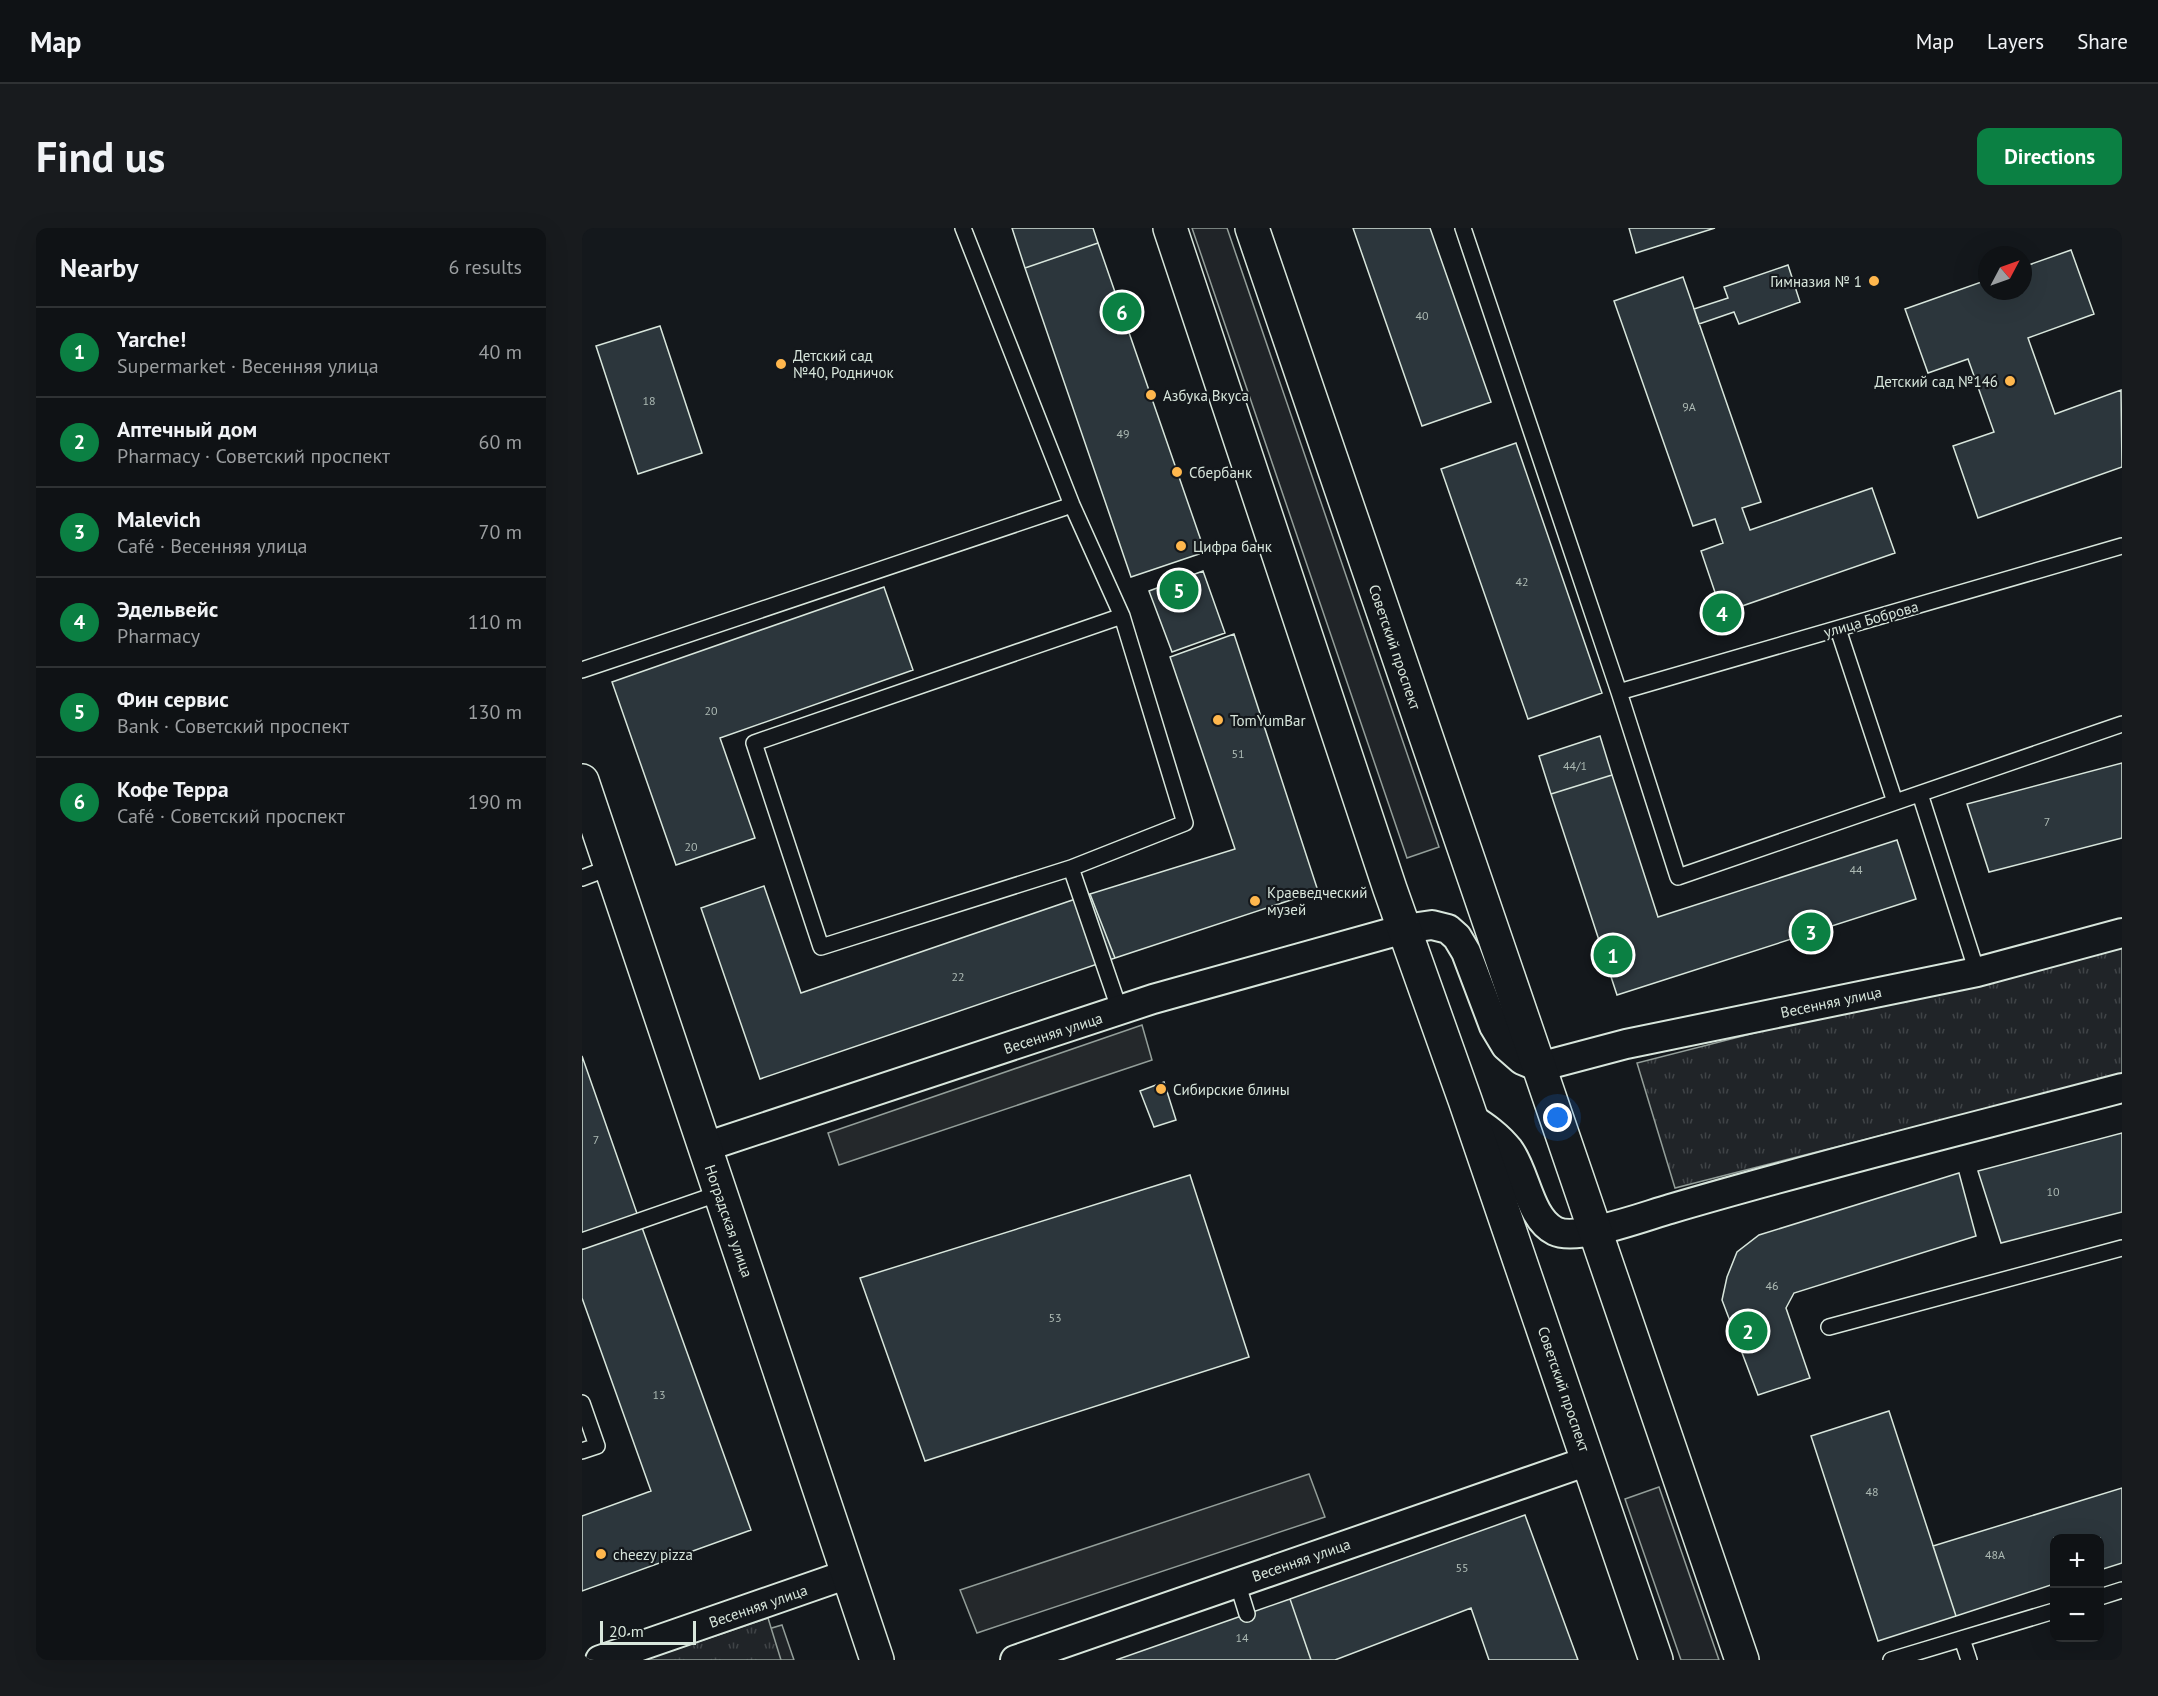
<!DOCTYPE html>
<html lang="en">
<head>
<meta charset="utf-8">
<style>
	:root { --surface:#0f1215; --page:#181b1e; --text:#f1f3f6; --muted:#9b9ea0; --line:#2f3234; --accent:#0b8043 }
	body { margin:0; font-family:"PT Sans",sans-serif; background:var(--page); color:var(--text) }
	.controls { position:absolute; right:18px; bottom:18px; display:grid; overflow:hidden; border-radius:12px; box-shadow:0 6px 24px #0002 }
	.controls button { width:54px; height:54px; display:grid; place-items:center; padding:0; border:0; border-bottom:2px solid var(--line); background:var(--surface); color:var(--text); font:30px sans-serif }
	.compass { position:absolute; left:1396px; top:18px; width:54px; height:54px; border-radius:50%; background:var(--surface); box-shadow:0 6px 24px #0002; rotate:49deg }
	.scale { position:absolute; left:18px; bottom:15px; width:96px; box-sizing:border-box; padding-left:6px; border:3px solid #d8e6dc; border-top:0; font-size:16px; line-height:21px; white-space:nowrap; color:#d8e6dc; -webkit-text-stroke:4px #14181c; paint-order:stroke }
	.you { position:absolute; left:976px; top:890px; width:21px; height:21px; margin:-15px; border:4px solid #fff; border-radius:50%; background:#1a73e8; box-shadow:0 0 0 9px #1a73e833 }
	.badge { display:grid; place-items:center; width:39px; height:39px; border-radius:50%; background:var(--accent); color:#fff; font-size:20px; font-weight:700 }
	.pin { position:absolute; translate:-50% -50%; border:3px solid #fff; box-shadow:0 2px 6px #0006 }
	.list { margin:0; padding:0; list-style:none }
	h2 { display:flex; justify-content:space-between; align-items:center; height:78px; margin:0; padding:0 24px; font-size:26px }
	h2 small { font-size:20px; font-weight:400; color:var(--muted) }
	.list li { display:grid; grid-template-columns:39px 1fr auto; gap:18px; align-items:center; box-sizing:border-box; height:90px; padding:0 24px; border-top:2px solid var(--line) }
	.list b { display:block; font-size:22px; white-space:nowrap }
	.list p { margin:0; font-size:20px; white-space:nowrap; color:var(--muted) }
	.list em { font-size:20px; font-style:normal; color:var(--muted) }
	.map { position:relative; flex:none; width:1540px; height:1432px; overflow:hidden; border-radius:12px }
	header { display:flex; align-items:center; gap:36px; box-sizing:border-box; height:84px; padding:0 30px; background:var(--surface); border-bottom:2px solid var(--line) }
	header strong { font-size:28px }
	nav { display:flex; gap:33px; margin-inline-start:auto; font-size:21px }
	.intro { display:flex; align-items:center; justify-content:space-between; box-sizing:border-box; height:144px; padding:0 36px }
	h1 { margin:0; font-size:42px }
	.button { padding:15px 27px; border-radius:12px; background:var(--accent); color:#fff; font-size:21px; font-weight:700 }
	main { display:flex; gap:36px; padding:0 36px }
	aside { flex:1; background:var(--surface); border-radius:12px; box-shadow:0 6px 24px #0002 }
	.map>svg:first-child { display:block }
	.grass { fill:#202428; stroke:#939e99; stroke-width:1.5 }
	.park { fill:url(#park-tufts); stroke:#939e99; stroke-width:1.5 }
	.parking { fill:#24282b; stroke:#939e99; stroke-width:1.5 }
	.building { fill:#2c363c; stroke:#d8e6dc; stroke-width:1.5 }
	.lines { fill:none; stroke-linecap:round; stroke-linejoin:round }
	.service-casing { stroke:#d8e6dc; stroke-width:18 }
	.minor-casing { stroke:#d8e6dc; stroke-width:32 }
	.tertiary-casing { stroke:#d8e6dc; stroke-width:36 }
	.primary-casing { stroke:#d8e6dc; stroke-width:36 }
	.service { stroke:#14181c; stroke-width:15 }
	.minor { stroke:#14181c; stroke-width:28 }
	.tertiary { stroke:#14181c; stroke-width:33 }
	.primary { stroke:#14181c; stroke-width:33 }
	.poi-dot { fill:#ffb74d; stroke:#14181c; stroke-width:2 }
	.labels { text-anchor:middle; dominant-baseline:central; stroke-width:4.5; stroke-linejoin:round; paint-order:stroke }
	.number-label { font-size:12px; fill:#adbab4 }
	.poi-label { font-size:15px; fill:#d8e6dc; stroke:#14181c; text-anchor:start }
	.street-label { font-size:15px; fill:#d8e6dc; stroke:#14181c }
</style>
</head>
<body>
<header>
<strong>Map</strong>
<nav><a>Map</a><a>Layers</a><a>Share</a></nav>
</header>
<div class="intro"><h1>Find us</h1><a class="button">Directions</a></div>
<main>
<aside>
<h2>Nearby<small>6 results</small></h2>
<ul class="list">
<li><span class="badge">1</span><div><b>Yarche!</b><p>Supermarket · Весенняя улица</p></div><em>40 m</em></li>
<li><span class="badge">2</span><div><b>Аптечный дом</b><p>Pharmacy · Советский проспект</p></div><em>60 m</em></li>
<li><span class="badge">3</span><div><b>Malevich</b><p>Café · Весенняя улица</p></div><em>70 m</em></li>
<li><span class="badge">4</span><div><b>Эдельвейс</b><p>Pharmacy</p></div><em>110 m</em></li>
<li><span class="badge">5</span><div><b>Фин сервис</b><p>Bank · Советский проспект</p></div><em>130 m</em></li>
<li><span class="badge">6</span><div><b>Кофе Терра</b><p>Café · Советский проспект</p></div><em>190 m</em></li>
</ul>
</aside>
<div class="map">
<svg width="1540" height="1432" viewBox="0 0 1540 1432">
	<defs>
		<pattern id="park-tufts" width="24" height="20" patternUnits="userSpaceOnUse" patternTransform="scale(1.5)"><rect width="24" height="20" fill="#202428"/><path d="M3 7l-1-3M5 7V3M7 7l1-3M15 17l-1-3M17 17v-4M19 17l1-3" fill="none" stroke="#404447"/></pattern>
	</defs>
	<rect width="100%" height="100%" fill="#14181c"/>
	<!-- grass -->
	<path class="grass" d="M610,0h35l212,619 -32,11z
		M1077,1259l60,173h-38l-56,-161z
		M200,1397l12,35h-82l-5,-13z"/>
	<!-- park -->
	<path class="park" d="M1540,711v135l-447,114 -38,-125z
		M186,1390l13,42h-137z"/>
	<!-- parking -->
	<path class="parking" d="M560,797l10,35 -313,105 -11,-32z
		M727,1246l16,43 -348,116 -17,-43z"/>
	<!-- building -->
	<path class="building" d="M430,0h81l5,15 -73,25z
		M771,0h77l61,174 -69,24z
		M1047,0h86l-79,25z
		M516,15l107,309 -74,25 -106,-309z
		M1489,22l23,64 -66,24 27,76 66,-24 1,77 -144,51 -25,-72 41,-14 -26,-73 -40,14 -23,-64 82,-29v11h36v-24z
		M1206,37l12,37 -61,22 -5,-12 -35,12 -5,-15 34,-11 -4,-11z
		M1101,49l78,225 -19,6 8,22 122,-42 23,65 -173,60 -21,-62 22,-8 -8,-24 -22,7 -79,-225z
		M78,98l42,127 -64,21 -42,-128z
		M934,215l86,250 -74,26 -87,-250z
		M621,343l22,62 -53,19 -23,-61z
		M302,359l29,83 -193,68 35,100 -79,27 -64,-183z
		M652,406l84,257 -203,67 -25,-64 145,-45 -65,-192z
		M1018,508l12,39 -61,19 -12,-38z
		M1540,535v75l-133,34 -22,-68z
		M1030,547l46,142 239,-77 19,59 -299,96 -66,-201z
		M182,658l37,107 289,-99 25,64 -355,121 -59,-171z
		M0,828l58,166 -58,20z
		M582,854l12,38 -22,7 -14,-36z
		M1540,905v79l-121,31 -23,-72z
		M1377,945l17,63 -182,57 -8,15 24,70 -52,17 -36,-95 5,-23 10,-25 22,-17z
		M608,947l59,182 -324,104 -65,-183z
		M58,994l111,308 -169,61v-75l69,-25 -69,-193v-56z
		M1307,1183l67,205 -78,25 -67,-205z
		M1540,1260v75l-22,7v-32h-46v46l-98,32 -23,-70z
		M943,1287l53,145h-89l-18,-52 -136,52h-24l-21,-61z
		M708,1371l21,61h-195l131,-46z"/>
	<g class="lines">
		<defs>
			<path id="service" d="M381,0l109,277 50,111 63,207 -114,45
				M881,0l156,464 59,185 444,-153
				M1256,401l57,173
				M0,442l490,-165
				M1037,464l503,-146
				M1338,566l57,178
				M0,650l29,-11
				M538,783l-49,-143 -250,79 -67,-204 368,-127
				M0,1013l138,-48
				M1247,1099l293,-79
				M0,1175l15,43 -15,5
				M655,1354l10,32
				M1518,1369l22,-7
				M1380,1411l7,21
				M1309,1432l163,-49"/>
			<path id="minor" d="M889,890c14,9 27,18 38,32 17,23 20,68 46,81 22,11 90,-15 115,-22 149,-44 301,-81 452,-121
				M123,919l448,-148 251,-70 28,-4 16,4 9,8 9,15 28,74 12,20 16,14 17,7 87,-23 351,-72 145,-39
				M18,1432l248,-86
				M433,1432l573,-199"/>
			<path id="tertiary" d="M0,553l295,879"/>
			<path id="primary" d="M588,0l220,661 75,211 191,560
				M670,0l490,1432"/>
		</defs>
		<!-- service casing -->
		<use href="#service" class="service-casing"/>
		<!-- minor casing -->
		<use href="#minor" class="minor-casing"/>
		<!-- tertiary casing -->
		<use href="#tertiary" class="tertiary-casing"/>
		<!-- primary casing -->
		<use href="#primary" class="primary-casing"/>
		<!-- service -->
		<use href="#service" class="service"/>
		<!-- minor -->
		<use href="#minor" class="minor"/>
		<!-- tertiary -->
		<use href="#tertiary" class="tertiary"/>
		<!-- primary -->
		<use href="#primary" class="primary"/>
	</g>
	<!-- markers -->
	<g class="poi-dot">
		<circle cx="1292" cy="53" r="6"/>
		<circle cx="199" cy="136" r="6"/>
		<circle cx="1428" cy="153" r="6"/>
		<circle cx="569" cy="167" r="6"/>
		<circle cx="595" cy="244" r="6"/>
		<circle cx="599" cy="318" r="6"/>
		<circle cx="636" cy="492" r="6"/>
		<circle cx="673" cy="673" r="6"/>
		<circle cx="579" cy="861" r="6"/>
		<circle cx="19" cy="1326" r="6"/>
	</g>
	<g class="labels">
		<!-- number labels -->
		<g class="number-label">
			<text x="840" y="87">40</text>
			<text x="67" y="172">18</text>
			<text x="1107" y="178">9А</text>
			<text x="541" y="205">49</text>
			<text x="940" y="353">42</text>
			<text x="129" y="482">20</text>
			<text x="656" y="525">51</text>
			<text x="993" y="537">44/1</text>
			<text x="1465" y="593">7</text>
			<text x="109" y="618">20</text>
			<text x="1274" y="641">44</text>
			<text x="376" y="748">22</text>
			<text x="14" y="911">7</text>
			<text x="1471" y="963">10</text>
			<text x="1190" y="1057">46</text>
			<text x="473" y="1089">53</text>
			<text x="77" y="1166">13</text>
			<text x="1290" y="1263">48</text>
			<text x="1413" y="1326">48А</text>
			<text x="880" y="1339">55</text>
			<text x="660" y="1409">14</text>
		</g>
		<!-- poi labels -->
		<g class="poi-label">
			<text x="1280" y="53" text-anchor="end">Гимназия № 1</text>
			<text x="211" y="127">Детский сад<tspan x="211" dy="17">№40, Родничок</tspan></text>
			<text x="1416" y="153" text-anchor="end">Детский сад №146</text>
			<text x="581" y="167">Азбука Вкуса</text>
			<text x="607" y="244">Сбербанк</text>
			<text x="611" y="318">Цифра банк</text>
			<text x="648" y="492">TomYumBar</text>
			<text x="685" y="664">Краеведческий<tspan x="685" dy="17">музей</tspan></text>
			<text x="591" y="861">Сибирские блины</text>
			<text x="31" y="1326">cheezy pizza</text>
		</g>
		<!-- street labels -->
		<g class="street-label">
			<text transform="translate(1289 391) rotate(-16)">улица Боброва</text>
			<text transform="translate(813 419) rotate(71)">Советский проспект</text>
			<text transform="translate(1249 774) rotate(-12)">Весенняя улица</text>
			<text transform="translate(471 805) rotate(-18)">Весенняя улица</text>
			<text transform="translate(147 993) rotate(71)">Ноградская улица</text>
			<text transform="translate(982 1161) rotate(71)">Советский проспект</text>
			<text transform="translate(719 1332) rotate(-19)">Весенняя улица</text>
			<text transform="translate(176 1378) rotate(-19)">Весенняя улица</text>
		</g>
	</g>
</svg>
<div class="controls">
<button>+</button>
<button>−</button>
</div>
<svg class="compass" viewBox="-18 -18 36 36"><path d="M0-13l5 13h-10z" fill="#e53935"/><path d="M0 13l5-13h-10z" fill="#9b9ea0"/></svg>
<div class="scale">20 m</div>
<div class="you"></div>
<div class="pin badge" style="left:1031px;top:727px">1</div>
<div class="pin badge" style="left:1166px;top:1103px">2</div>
<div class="pin badge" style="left:1229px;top:704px">3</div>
<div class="pin badge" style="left:1140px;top:385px">4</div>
<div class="pin badge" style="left:597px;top:362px">5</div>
<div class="pin badge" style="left:540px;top:84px">6</div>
</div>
</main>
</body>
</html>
